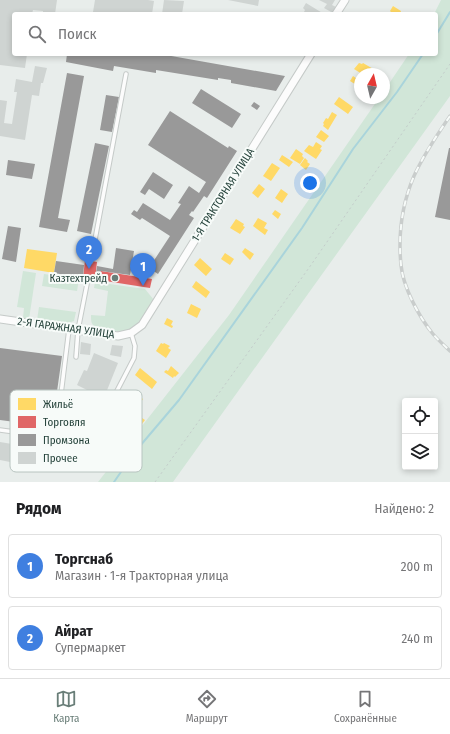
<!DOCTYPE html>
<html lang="ru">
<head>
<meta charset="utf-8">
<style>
	:root { --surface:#fff; --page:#f6f6f6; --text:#202124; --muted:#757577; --line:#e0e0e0; --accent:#697e78 }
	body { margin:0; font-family:"Fira Sans Condensed",sans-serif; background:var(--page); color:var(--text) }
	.controls { position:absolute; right:12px; bottom:12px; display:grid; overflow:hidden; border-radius:4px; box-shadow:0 2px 6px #0003 }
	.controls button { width:36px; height:36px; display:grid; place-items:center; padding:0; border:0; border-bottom:1px solid var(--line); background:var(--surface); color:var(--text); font:20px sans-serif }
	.compass { position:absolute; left:354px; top:68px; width:36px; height:36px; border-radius:50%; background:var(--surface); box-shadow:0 2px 6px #0003; rotate:8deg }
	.you { position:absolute; left:310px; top:183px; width:14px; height:14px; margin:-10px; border:3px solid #fff; border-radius:50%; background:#1a73e8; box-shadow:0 0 0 6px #1a73e833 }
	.badge { display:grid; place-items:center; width:26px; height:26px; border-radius:50%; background:var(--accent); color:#fff; font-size:13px; font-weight:700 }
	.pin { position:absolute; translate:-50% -33px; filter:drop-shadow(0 1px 2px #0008) }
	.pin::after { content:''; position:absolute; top:21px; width:14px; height:12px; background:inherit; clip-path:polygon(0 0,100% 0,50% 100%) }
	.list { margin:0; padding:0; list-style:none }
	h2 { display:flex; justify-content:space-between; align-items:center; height:52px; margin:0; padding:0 16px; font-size:17px }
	h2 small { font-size:13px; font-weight:400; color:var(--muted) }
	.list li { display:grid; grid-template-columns:26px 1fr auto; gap:12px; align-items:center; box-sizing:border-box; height:64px; margin:0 8px 8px; padding:0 8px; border:1px solid var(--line); border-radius:4px }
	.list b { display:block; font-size:15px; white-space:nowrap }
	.list p { margin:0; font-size:13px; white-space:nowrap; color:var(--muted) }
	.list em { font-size:13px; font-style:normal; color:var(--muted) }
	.icon { flex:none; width:22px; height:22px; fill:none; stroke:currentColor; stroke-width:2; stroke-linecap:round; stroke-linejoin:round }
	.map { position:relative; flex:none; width:450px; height:482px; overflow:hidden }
	.search { position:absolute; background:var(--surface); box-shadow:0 2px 6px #0003; left:12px; right:12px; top:12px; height:44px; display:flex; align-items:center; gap:10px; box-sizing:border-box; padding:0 14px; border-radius:4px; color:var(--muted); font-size:15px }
	.sheet { height:196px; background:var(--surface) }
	nav { display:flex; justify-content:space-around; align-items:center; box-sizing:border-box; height:56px; border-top:1px solid var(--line); background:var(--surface); font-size:11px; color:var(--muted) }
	nav a { display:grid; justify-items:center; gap:2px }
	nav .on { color:var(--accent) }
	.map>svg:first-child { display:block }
	.green { fill:#d1e6d8 }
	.homes { fill:#ffd966 }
	.shops { fill:#e06666 }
	.industry { fill:#999 }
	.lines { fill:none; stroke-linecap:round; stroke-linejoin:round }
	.stream { stroke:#a9d4db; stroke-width:2 }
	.building { fill:#cfd4d2 }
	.service-casing { stroke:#c5cac8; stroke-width:5.5 }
	.minor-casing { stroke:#c5cac8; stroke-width:9 }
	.path { stroke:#c3ccca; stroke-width:1; stroke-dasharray:2 3; stroke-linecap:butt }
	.service { stroke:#fcfcfc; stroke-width:3.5 }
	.minor { stroke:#fcfcfc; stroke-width:7 }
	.rail-casing { stroke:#c9cdcc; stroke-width:3.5 }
	.rail { stroke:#f7fbf9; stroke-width:2; stroke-dasharray:6; stroke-linecap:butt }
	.poi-dot { fill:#697e78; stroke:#f7fbf9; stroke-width:1.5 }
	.labels { text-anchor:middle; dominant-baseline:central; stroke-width:4; stroke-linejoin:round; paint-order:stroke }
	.street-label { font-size:11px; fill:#24423a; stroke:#f7fbf9 }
	.poi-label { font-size:11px; fill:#24423a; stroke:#f7fbf9; text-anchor:end }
	.key { fill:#f7fbf9; stroke:#b8c4c0; stroke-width:1 }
	.key-label { font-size:11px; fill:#24423a }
</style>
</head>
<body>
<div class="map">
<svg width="450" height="482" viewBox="0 0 450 482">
	<rect width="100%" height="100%" fill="#e8edeb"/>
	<!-- green -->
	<path class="green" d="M441,0h9v96l-277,386h-75l131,-167 150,-217h5v-7l25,-37h27v-40h-2z
		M23,271l13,2 -7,46 -6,-1 1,-10 -7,-1z
		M44,274l35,5 -2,12 -35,-5z
		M95,282l50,7 9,11c-20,29 -19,36 -57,28 -6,-3 -6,-7 -6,-13l14,1 3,-25 -14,-3z
		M39,307l37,5 -2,9 -9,3 -28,-4z"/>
	<!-- homes -->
	<path class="homes" d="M393,6l8,5 -1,3h-7l-3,-3z
		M359,63l3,1 1,-1 12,7 -3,4h-10l-8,-5z
		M353,76l7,5 -2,5 -8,-5z
		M339,97l14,10 -5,7 -14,-10z
		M332,112l5,3 -9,15 -5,-4 1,-2 -1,-1 3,-5 2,1z
		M321,130l8,6 -5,6 -8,-5z
		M316,142l6,4 -2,3 2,1 -6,9 -12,-8 5,-6 4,2z
		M296,149l7,5 -1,2 2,2 -4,6 -10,-6z
		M282,155l11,7 -4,5 -10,-7z
		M305,158l3,3 -1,1 3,2 -4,6 -6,-5z
		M272,163l8,5 -9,13 -8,-5z
		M259,184l6,5 -7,9 -6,-5z
		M281,189l7,5 -6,9 -7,-5z
		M275,210l6,4 -3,5 -6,-5z
		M258,218l9,5 -3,5 4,2 -3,5 -12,-9z
		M236,219l8,5 -1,2 2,1 -5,7 -10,-6z
		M245,248l9,6 -4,6 -8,-8z
		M27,249l30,4 -3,20 -30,-5z
		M225,253l9,6 -4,6 -9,-6z
		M200,258l12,11 -6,7 -12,-11z
		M196,281l14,11 -4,6 -14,-11z
		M191,304l10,5 -4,9 -10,-5z
		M167,318l6,3 -2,4 2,1 -1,2 -8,-4z
		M161,343l2,1 1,-1 6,3 -2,2 3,2 -5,8 -10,-7z
		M171,366l8,7 -4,4 -1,-1 -1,2 -9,-6 2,-2 2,1z
		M140,368l17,14 -5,7 -17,-14z
		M137,394l6,5 -4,6 -7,-5z
		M126,407l19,13 -3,4 -3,-2 -3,4 -15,-11z"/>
	<!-- shops -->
	<path class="shops" d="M85,260l12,2 -2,17 -12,-1z
		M101,271l51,8 -2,9 -51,-8z"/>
	<!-- industry -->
	<path class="industry" d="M67,54h93l125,22 -9,15 -45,-8v-3l-13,-2v2l-62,-10v3l-42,-7 -1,5 -47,-9z
		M67,73l17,3 -26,142 12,2 -3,12 -28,-5z
		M201,89l40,25 -9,14 -40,-25z
		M106,95l13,2 -7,35 -12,-2z
		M254,102l6,4 -3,4 -6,-4z
		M170,111l58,37 1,-2 8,5 -30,47 -3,-2 -11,16 -1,-1 -3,4 5,3 -36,56 -9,-6 21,-32 -28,-18 -2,2 -9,-6 3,-4 3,2 6,-9 27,17 11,-16 -3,-1 11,-17 10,7 7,-11 -58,-37z
		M95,143l14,3 -18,88 -14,-3z
		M449,148h1v72l-15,-3z
		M8,160l27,4 -3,15 -26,-4z
		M153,172l20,13 -9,14 -15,-10 -4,6 -5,-3z
		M8,226l13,2 -5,34 -14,-3z
		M116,248l18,3 -4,24 -29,-4 -2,9 -4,-1 2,-13 16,3z
		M56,261l28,4 -1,13 -29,-5z
		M0,348l62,8 -10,71 -52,-7z"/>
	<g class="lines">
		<!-- stream -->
		<path class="stream" d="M436,35l14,-23
			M114,482l20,-29 45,-53 123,-172 51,-79 44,-57 26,-38"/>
	</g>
	<!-- building -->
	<path class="building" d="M0,0h57l-2,14h-12v-3l-10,-1 -1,4h-18v40h13l-2,14 -25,-3z
		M95,0h53l6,1 -2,13h-45l-14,-2z
		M164,0l20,1 -2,13h-20z
		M228,0h31l-1,6z
		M319,0h16l-3,5 4,2 -3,6 -9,-5 3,-4z
		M306,3l18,11h-21l2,-4 -2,-2z
		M35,66l12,2 -4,15h-2l-2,13 -7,-1 -7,45 -25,-4v-36l7,1 -3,22 8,1 5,-32h-3l2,-13 16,3z
		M81,342l10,2 -1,11 -10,-1z
		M112,345l11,1 -2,11 -11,-2z
		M94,353l24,10 -25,62 -17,-7 11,-28 -10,-5 7,-15 3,1z
		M0,442l24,4 -4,18 -20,-4z"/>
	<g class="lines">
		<defs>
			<path id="service" d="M91,261l35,-187
				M76,357l2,-27 10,-51
				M107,410l27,-52 1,-12 -4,-13
				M0,430l37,5h19l13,-106"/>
			<path id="minor" d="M336,14l9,-14
				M0,319l118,17 13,-3 11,-8 169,-271"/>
		</defs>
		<!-- service casing -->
		<use href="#service" class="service-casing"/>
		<!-- minor casing -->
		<use href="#minor" class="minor-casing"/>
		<!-- path -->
		<path class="path" d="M155,482l156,-217 139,-201"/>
		<!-- service -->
		<use href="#service" class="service"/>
		<!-- minor -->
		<use href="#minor" class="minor"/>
		<defs>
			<path id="rail" d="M450,116c-13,19 -26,38 -36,60 -12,28 -16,59 -13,89 2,22 18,52 32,69 5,6 11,11 17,17"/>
		</defs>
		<!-- rail casing -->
		<use href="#rail" class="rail-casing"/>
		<!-- rail -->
		<use href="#rail" class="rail"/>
	</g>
	<!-- markers -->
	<circle class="poi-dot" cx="115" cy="278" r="4"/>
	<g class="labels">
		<!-- street labels -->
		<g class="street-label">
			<text transform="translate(223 195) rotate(-58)">1-Я ТРАКТОРНАЯ УЛИЦА</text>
			<text transform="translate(66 328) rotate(8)">2-Я ГАРАЖНАЯ УЛИЦА</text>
		</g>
		<!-- poi labels -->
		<g class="poi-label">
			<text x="107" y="278">Казтехтрейд</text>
		</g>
	</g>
	<!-- legend -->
	<rect x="10" y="390" width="132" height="82" rx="6" class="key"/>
	<rect x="18" y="398" width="18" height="12" fill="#ffd966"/>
	<rect x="18" y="416" width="18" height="12" fill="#e06666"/>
	<rect x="18" y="434" width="18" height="12" fill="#999"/>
	<rect x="18" y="452" width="18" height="12" fill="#cfd4d2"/>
	<g class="key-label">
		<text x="43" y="408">Жильё</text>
		<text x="43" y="426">Торговля</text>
		<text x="43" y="444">Промзона</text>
		<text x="43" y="462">Прочее</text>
	</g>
</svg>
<div class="controls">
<button><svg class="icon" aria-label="locate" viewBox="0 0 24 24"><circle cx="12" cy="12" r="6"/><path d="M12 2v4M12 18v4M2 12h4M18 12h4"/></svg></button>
<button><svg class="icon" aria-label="layers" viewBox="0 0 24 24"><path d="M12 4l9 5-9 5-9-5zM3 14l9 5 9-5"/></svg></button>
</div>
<svg class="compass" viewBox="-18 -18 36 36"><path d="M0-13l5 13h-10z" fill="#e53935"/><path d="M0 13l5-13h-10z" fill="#757577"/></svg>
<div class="you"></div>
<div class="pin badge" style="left:143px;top:286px;background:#3f7fe0">1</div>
<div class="pin badge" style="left:89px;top:269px;background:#3f7fe0">2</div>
<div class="search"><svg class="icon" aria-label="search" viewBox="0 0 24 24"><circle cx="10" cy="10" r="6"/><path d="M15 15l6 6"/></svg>Поиск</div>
</div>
<section class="sheet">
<h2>Рядом<small>Найдено: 2</small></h2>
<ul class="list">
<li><span class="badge" style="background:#3f7fe0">1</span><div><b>Торгснаб</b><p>Магазин · 1-я Тракторная улица</p></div><em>200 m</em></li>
<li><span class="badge" style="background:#3f7fe0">2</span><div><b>Айрат</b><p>Супермаркет</p></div><em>240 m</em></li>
</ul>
</section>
<nav>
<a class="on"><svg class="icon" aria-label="map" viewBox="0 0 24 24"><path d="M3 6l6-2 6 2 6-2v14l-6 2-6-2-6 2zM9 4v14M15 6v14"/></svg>Карта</a>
<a><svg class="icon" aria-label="directions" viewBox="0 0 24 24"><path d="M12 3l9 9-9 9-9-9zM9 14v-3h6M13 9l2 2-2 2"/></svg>Маршрут</a>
<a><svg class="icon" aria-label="saved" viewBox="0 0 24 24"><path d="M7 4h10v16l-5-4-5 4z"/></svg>Сохранённые</a>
</nav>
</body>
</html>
